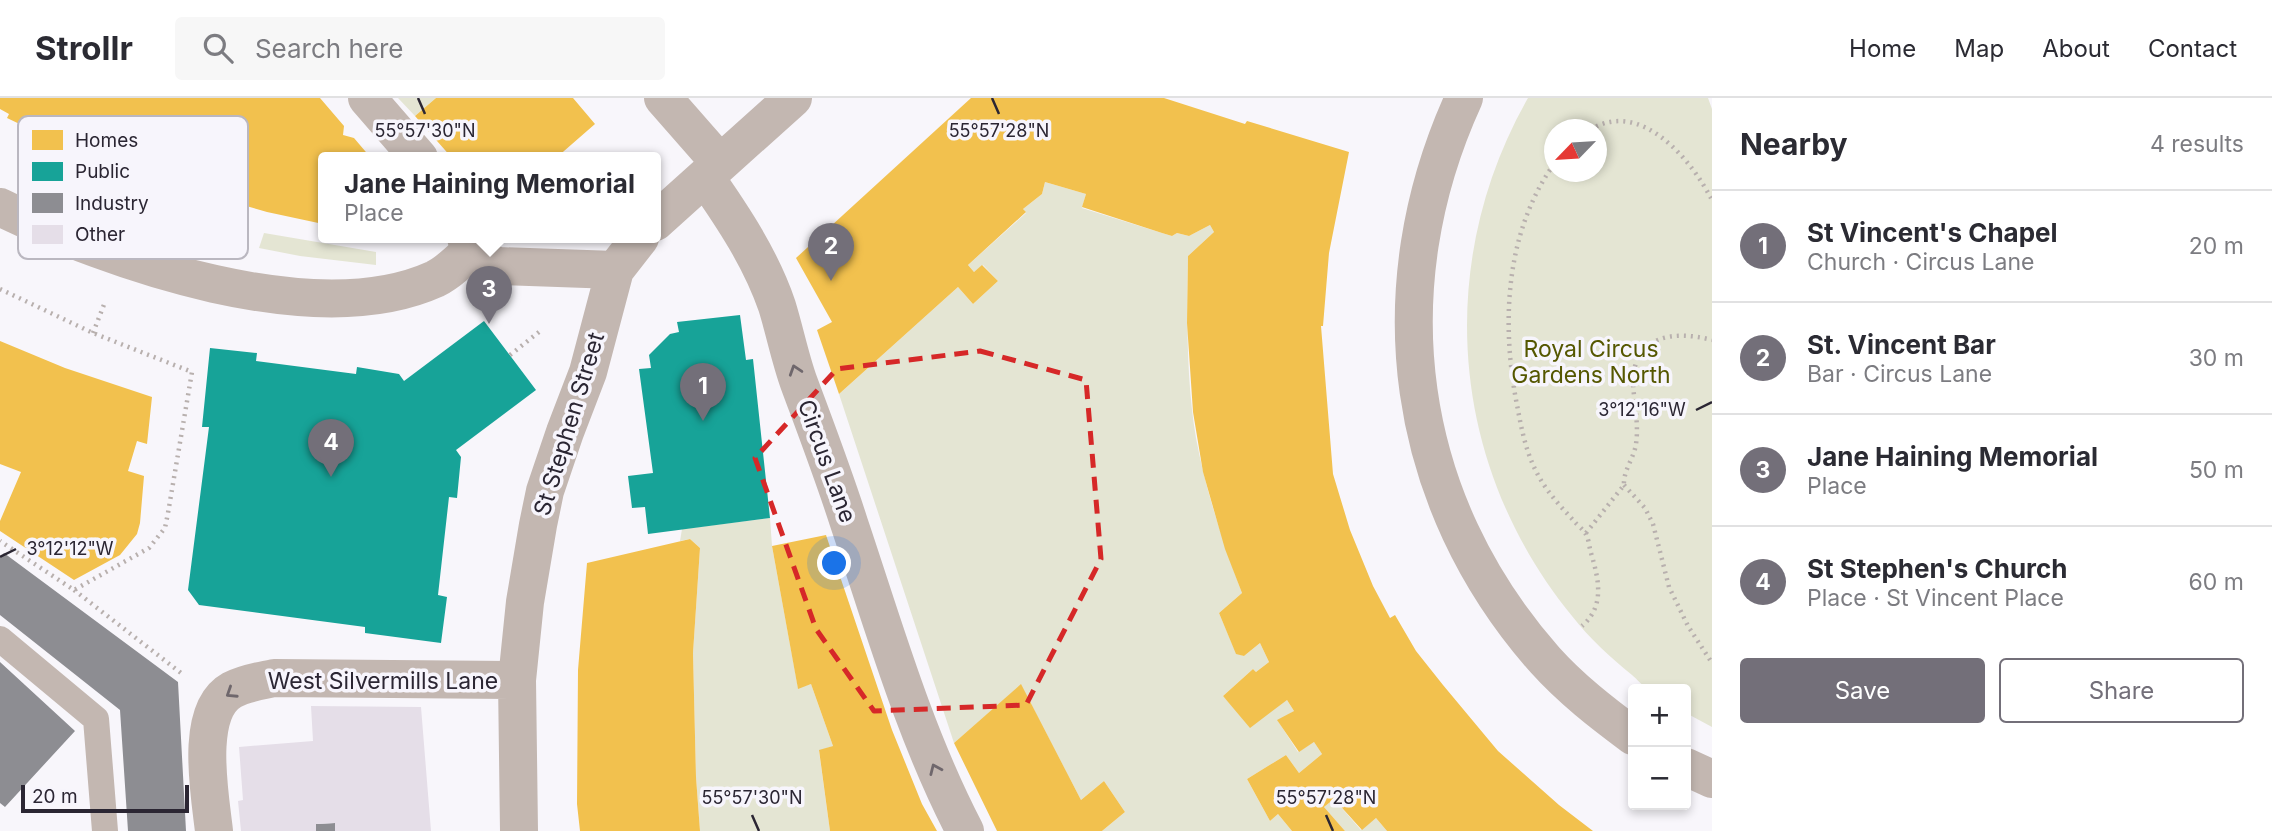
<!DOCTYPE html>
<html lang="en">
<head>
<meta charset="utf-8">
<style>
	:root { --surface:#fff; --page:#f7f7f7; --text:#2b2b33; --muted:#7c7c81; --line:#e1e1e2; --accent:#736f79 }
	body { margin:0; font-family:Inter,sans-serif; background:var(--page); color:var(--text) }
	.controls { position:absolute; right:21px; bottom:21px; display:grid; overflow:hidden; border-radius:7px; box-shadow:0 4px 10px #0003 }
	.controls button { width:63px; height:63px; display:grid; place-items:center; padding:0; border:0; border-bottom:2px solid var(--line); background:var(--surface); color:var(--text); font:35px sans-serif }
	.compass { position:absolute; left:1544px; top:21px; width:63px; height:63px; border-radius:50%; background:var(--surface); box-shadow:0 4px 10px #0003; rotate:245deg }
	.scale { position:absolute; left:21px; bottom:18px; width:168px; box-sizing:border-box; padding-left:7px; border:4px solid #2b2633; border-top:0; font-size:19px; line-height:24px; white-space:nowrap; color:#2b2633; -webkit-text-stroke:5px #f7f5fc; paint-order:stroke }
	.you { position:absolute; left:835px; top:466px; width:24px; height:24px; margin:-18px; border:5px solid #fff; border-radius:50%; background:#1a73e8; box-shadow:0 0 0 10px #1a73e833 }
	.badge { display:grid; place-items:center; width:46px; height:46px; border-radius:50%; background:var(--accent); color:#fff; font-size:23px; font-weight:700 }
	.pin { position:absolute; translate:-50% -58px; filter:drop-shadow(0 2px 4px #0008) }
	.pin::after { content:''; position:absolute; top:37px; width:24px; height:21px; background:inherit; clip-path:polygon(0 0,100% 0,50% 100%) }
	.popup { position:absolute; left:318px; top:54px; width:343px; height:91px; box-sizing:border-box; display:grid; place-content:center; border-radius:7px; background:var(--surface); filter:drop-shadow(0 2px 5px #0005); font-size:23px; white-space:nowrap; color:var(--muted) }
	.popup b { font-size:26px; color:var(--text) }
	.popup::after { content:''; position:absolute; left:50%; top:100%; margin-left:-14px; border:14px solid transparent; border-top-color:var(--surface) }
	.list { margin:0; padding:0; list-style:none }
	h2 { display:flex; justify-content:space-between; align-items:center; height:91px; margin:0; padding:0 28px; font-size:30px }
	h2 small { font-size:23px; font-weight:400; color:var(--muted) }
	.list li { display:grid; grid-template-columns:46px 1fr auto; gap:21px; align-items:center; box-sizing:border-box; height:112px; padding:0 28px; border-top:2px solid var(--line) }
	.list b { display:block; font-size:26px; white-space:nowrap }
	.list p { margin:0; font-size:23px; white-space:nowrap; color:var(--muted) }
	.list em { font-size:23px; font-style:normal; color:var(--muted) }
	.actions { display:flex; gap:14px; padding:21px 28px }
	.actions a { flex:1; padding:16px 0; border:2px solid var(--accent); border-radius:7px; text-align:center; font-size:24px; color:var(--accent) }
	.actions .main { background:var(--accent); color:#fff }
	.icon { flex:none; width:38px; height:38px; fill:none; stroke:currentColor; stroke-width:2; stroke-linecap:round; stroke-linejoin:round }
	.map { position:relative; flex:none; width:1712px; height:733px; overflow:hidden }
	header { display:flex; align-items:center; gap:42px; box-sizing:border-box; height:98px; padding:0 35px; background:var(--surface); border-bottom:2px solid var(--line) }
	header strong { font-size:33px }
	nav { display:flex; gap:38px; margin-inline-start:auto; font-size:24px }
	.search { width:490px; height:63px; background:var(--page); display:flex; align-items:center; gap:18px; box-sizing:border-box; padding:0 24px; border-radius:7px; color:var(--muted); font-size:26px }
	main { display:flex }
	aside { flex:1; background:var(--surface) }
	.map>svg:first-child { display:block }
	.green { fill:#e4e5d3; fill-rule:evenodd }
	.homes { fill:#f2c14e }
	.public { fill:#17a398 }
	.industry { fill:#8d8d92 }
	.building { fill:#e5dee8 }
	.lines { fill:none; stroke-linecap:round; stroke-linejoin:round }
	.path { stroke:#b8b0ae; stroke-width:4.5; stroke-dasharray:2 5; stroke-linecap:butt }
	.service { stroke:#c3b7b1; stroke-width:26 }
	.pedestrian { stroke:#c3b7b1; stroke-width:38 }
	.minor { stroke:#c3b7b1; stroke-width:38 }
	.oneway { stroke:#6f676c }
	.marked { fill:none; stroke:#d62828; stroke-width:5; stroke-dasharray:14 9; stroke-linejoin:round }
	.ticks { fill:none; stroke:#2b2633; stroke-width:2.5 }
	.labels { text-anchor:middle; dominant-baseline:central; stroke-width:7; stroke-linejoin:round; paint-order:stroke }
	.park-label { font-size:23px; fill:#555701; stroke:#f7f5fc }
	.street-label { font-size:23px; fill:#2b2633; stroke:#f7f5fc }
	.key { fill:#f7f5fc; stroke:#bab7c0; stroke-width:2 }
	.key-label { font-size:19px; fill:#2b2633 }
	.ticks-label { font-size:18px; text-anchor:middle; fill:#2b2633; stroke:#f7f5fc; stroke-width:7; stroke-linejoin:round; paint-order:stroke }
</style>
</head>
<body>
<header>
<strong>Strollr</strong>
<div class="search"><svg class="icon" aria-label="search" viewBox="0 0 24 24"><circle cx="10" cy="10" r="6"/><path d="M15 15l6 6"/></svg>Search here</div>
<nav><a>Home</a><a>Map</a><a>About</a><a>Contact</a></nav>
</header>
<main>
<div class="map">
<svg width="1712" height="733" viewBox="0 0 1712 733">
	<rect width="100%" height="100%" fill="#f8f6fb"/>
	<!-- green -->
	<path class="green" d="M398,0h38l-21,18z
		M1528,0h180l4,11v618l-26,-14v-24c-11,0 -28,3 -37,0 -6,-2 -12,-10 -17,-14 -22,-18 -43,-37 -60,-59 -122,-149 -139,-351 -44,-518zM1554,32h42v42h-42z
		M1045,84l41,12 -4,14 80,25 10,3 5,-3 12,3 21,-11 4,7 -26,24c-1,60 -2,123 8,182 10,54 27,104 46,155l-23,20 17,40 8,3 16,-13 9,19 -13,10 -3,-3 -30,27 17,18 47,-14 7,11 -16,10 20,31 16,-10 8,12 -23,19 -13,-18 -39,24 23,42 8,-7 14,17h-190l23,-19 -21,-31 -23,19 -60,-115 -67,58 -115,-349 119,-107 15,17 25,-23 -15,-16 -9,7 -6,-7 58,-52 -3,-4 19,-15z
		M264,135l112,19v13l-76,-9 -41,-8z
		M770,420l2,28 26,142 13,-4 22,62 -14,5 11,80h-130l-4,-54 -3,-124 7,-105 -10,-9 -10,2 2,-12z
		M1334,701l27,31 15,-12 11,13h-42l-21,-24z"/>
	<!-- homes -->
	<path class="homes" d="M0,0h320l24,28 -1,9 11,3 17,20h-48v66l-56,-12 -98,-28 -1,4 -73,-28 -88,-42 2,-4 -9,-5z
		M436,0h137l22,26 -39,34h-104l-37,-42z
		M971,0h193l81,26 2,-3 102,31 -20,101 -6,73h-2l12,148 17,56 23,56 17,32 5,-3 21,36 27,34 55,66 61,54 34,26h-206l-11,-13 -14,12 -28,-31 -10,8 21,24h-53l-14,-17 -8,7 -23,-42 39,-24 13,18 23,-19 -8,-12 -15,10 -22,-32 17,-9 -7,-11 -37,28 -27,-32 30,-27 3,3 13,-10 -9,-19 -16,13 -8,-2 -17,-41 23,-20 -17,-44 -22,-77 -10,-60 -6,-89 1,-67 26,-24 -4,-7 -21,11 -12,-3 -5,3 -10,-3 -80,-26 4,-13 -41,-12 -3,12 -19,15 3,3 -58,53 6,7 8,-7 16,16 -25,23 -15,-17 -119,107 -22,-64 15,-8 -36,-64z
		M0,243l65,27 87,29 -5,47 -10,-3 -9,30 16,5 -4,47 -3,11 -17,21 -46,25 -74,-49v-10l21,-49 -21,-8z
		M826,437l66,195 30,74 15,27h-107l-11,-81 14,-4 -22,-62 -13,5 -26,-143z
		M690,441l10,9 -7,105 3,124 4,54h-120l-3,-27 1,-134 9,-107z
		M1021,586l60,116 23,-19 21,31 -23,19h-105l-43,-88z"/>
	<!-- public -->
	<path class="public" d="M740,217l6,45 7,-1 17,159 -122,16 -3,-27 -13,1 -4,-32 25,-3 -14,-104 12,-1 -2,-13 21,-21 9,-2 -2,-10z
		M484,223l52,69 -80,60 5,7 -4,41 -8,-1 -11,98 9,2 -6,46 -76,-10v-6l-166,-22 -11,-15 21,-163h-7l8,-79 47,5 -1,8 100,13 1,-7 42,7 5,7z"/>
	<!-- industry -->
	<path class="industry" d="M4,455l174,129 8,149h-58l-8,-121 -120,-95v-57z
		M0,564l75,69 -70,76 -5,-4z
		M335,725v8h-19v-7z"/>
	<!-- building -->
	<path class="building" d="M311,608l110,1 10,124h-96v-8l-19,1v7h-75l-3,-30 5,-1 -4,-53 74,-6z"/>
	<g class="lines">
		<!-- path -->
		<path class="path" d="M1590,32c50,-32 101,29 122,70
			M1554,66c-50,70 -53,164 -36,246 4,22 9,45 20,65 9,17 23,32 36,46 3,4 9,8 11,12 4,5 4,14 6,20 8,27 14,53 -9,73
			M0,191l93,44 99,39 -24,141 -3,15 -16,20 -75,42 -74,-49
			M93,235l12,-31
			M510,257l29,-23
			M1624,387l21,23 8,16 16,63 19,39 24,37
			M1586,435l38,-48c-1,-14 10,-27 12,-41 3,-20 -2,-41 -3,-61 0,-48 41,-53 79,-43
			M74,492l107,83"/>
		<!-- service -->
		<path class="service" d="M0,541l96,80 9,112"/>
		<!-- pedestrian -->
		<path class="pedestrian" d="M0,109c110,55 316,126 435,72 14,-7 26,-19 37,-30"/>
		<!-- minor -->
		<path class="minor" d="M367,0l52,60
			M663,0l57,65
			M1464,0c-88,192 -60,403 81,562 26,29 57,53 88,76
			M705,79c28,40 56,82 72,129 8,26 13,52 22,77 17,46 35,93 50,140 35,104 65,210 116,308
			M655,124l138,-124
			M466,140l13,20 19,8 117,4
			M1686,669l26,12
			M214,733c-4,-36 -20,-120 18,-141 13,-7 28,-9 42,-12l243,2
			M519,733l-2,-151 8,-78 13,-77 7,-34 20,-59 23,-60 27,-102 25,-32"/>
	</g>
	<!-- one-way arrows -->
	<defs><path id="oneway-chevron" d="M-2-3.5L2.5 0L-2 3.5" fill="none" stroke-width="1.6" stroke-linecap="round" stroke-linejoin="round" transform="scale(1.75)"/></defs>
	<g class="oneway">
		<use href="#oneway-chevron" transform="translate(795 272) rotate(-108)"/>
		<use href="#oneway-chevron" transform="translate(231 595) rotate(147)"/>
		<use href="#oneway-chevron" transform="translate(935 671) rotate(-114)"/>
	</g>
	<!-- marked area -->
	<path class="marked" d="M980,253l106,29 15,179 -75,146 -152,6 -58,-82 -61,-171 82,-89z"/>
	<!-- ticks -->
	<path class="ticks" d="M418,0l7,16M992,0l7,16M1696,312l16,-8M0,459l16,-8M752,717l7,16M1326,717l7,16"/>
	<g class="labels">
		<!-- park labels -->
		<g class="park-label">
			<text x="1591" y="251">Royal Circus<tspan x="1591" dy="26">Gardens North</tspan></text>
		</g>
		<!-- street labels -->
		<g class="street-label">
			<text transform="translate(569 326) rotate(-73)">St Stephen Street</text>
			<text transform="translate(827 363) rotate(70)">Circus Lane</text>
			<text x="383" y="583">West Silvermills Lane</text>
		</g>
	</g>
	<!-- legend -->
	<rect x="18" y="18" width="230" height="143" rx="10" class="key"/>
	<rect x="32" y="32" width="31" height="20" fill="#f2c14e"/>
	<rect x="32" y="64" width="31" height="19" fill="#17a398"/>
	<rect x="32" y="95" width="31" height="20" fill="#8d8d92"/>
	<rect x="32" y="127" width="31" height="19" fill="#e5dee8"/>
	<g class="key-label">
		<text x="75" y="49">Homes</text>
		<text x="75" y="80">Public</text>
		<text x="75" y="112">Industry</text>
		<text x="75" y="143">Other</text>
	</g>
	<g class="ticks-label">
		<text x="425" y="39">55°57'30"N</text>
		<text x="999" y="39">55°57'28"N</text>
		<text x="1642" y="318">3°12'16"W</text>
		<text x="70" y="457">3°12'12"W</text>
		<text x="752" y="706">55°57'30"N</text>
		<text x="1326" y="706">55°57'28"N</text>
	</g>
</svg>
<div class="controls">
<button>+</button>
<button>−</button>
</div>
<svg class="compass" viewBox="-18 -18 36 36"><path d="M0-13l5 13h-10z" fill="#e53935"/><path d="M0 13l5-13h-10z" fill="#7c7c81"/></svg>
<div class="scale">20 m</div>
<div class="you"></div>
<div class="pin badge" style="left:703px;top:323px">1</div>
<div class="pin badge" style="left:831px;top:183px">2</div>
<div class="pin badge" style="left:489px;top:226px">3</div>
<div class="popup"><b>Jane Haining Memorial</b>Place</div>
<div class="pin badge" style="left:331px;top:379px">4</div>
</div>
<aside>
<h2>Nearby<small>4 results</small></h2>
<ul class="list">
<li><span class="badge">1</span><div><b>St Vincent's Chapel</b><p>Church · Circus Lane</p></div><em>20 m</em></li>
<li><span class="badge">2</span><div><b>St. Vincent Bar</b><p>Bar · Circus Lane</p></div><em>30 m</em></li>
<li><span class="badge">3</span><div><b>Jane Haining Memorial</b><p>Place</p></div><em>50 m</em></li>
<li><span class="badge">4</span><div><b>St Stephen's Church</b><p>Place · St Vincent Place</p></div><em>60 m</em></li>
</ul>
<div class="actions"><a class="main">Save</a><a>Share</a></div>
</aside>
</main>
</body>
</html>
